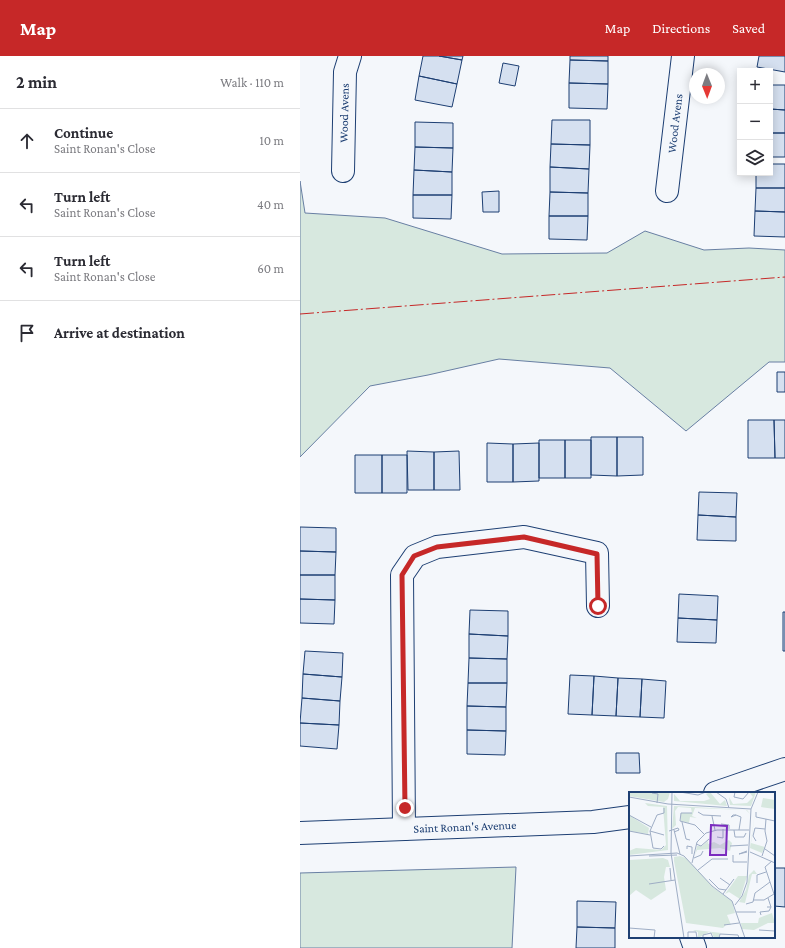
<!DOCTYPE html>
<html lang="en">
<head>
<meta charset="utf-8">
<style>
	:root { --surface:#fff; --page:#f7f7f7; --text:#2b2b33; --muted:#7c7c81; --line:#e1e1e2; --accent:#c62828 }
	body { margin:0; font-family:"Crimson Pro",serif; background:var(--page); color:var(--text) }
	.controls { position:absolute; right:12px; top:12px; display:grid; overflow:hidden; border-radius:0px; box-shadow:0 2px 10px #0003 }
	.controls button { width:36px; height:36px; display:grid; place-items:center; padding:0; border:0; border-bottom:1px solid var(--line); background:var(--surface); color:var(--text); font:20px sans-serif }
	.compass { position:absolute; left:389px; top:12px; width:36px; height:36px; border-radius:50%; background:var(--surface); box-shadow:0 2px 10px #0003; rotate:179deg }
	.stop { position:absolute; width:12px; height:12px; margin:-9px; border:3px solid #c62828; border-radius:50%; background:#fff }
	.stop.end { background:#c62828; border-color:#fff; box-shadow:0 1px 4px #0008 }
	.list { margin:0; padding:0; list-style:none }
	h2 { display:flex; justify-content:space-between; align-items:center; height:52px; margin:0; padding:0 16px; font-size:17px }
	h2 small { font-size:13px; font-weight:400; color:var(--muted) }
	.list li { display:grid; grid-template-columns:26px 1fr auto; gap:12px; align-items:center; box-sizing:border-box; height:64px; padding:0 16px; border-top:1px solid var(--line) }
	.list b { display:block; font-size:15px; white-space:nowrap }
	.list p { margin:0; font-size:13px; white-space:nowrap; color:var(--muted) }
	.list em { font-size:13px; font-style:normal; color:var(--muted) }
	.icon { flex:none; width:22px; height:22px; fill:none; stroke:currentColor; stroke-width:2; stroke-linecap:round; stroke-linejoin:round }
	.map { position:relative; flex:none; width:485px; height:892px; overflow:hidden }
	header { display:flex; align-items:center; gap:24px; box-sizing:border-box; height:56px; padding:0 20px; background:var(--accent); color:#fff }
	header strong { font-size:19px }
	nav { display:flex; gap:22px; margin-inline-start:auto; font-size:14px }
	main { display:flex }
	aside { flex:1; background:var(--surface) }
	.map>svg:first-child { display:block }
	.green { fill:#d7e8df; stroke:#687fa3 }
	.building { fill:#d5e0f0; stroke:#1d3f73 }
	.lines { fill:none; stroke-linecap:round; stroke-linejoin:round }
	.minor-casing { stroke:#1d3f73; stroke-width:24 }
	.minor { stroke:#f4f7fb; stroke-width:22 }
	.power { stroke:#c62828; stroke-width:1; stroke-dasharray:14 3 2 3; stroke-linecap:butt }
	.route { stroke:#c62828; stroke-width:5 }
	.labels { text-anchor:middle; dominant-baseline:central; stroke-width:3; stroke-linejoin:round; paint-order:stroke }
	.street-label { font-size:12px; fill:#1d3f73; stroke:#f4f7fb }
	.inset-road { fill:none; stroke:#9eadc5; stroke-width:1 }
	.view { fill:#7b2cbf; fill-opacity:0.15; stroke:#7b2cbf; stroke-width:2 }
	.inset-edge { fill:none; stroke:#1d3f73; stroke-width:2 }
</style>
</head>
<body>
<header>
<strong>Map</strong>
<nav><a>Map</a><a>Directions</a><a>Saved</a></nav>
</header>
<main>
<aside>
<h2>2 min<small>Walk · 110 m</small></h2>
<ul class="list">
<li><svg class="icon" aria-label="ahead" viewBox="0 0 24 24"><path d="M12 20V5M6 11l6-6 6 6"/></svg><div><b>Continue</b><p>Saint Ronan's Close</p></div><em>10 m</em></li>
<li><svg class="icon" aria-label="left" viewBox="0 0 24 24"><path d="M17 20v-9H6M10 6l-5 5 5 5"/></svg><div><b>Turn left</b><p>Saint Ronan's Close</p></div><em>40 m</em></li>
<li><svg class="icon" aria-label="left" viewBox="0 0 24 24"><path d="M17 20v-9H6M10 6l-5 5 5 5"/></svg><div><b>Turn left</b><p>Saint Ronan's Close</p></div><em>60 m</em></li>
<li><svg class="icon" aria-label="arrive" viewBox="0 0 24 24"><path d="M6 21V4h12l-3 4 3 4H6"/></svg><div><b>Arrive at destination</b></div></li>
</ul>
</aside>
<div class="map">
<svg width="485" height="892" viewBox="0 0 485 892">
	<rect width="100%" height="100%" fill="#f4f7fb"/>
	<!-- green -->
	<path class="green" d="M0,125l5,32 80,5 117,36 105,-1 38,-22 59,19 45,-2 36,2v112h-16l-83,69 -76,-63 -111,-9 -71,16 -58,11 -70,71z
		M216,811l-4,81h-212v-75z"/>
	<!-- building -->
	<path class="building" d="M123,0h16l23,4 -5,24 -38,-8z
		M139,0h24l-1,4z
		M270,0h38v5l-38,-1z
		M459,0h26v16l-28,-5z
		M270,4l38,1v23l-39,-1z
		M203,7l16,3 -4,20 -16,-3z
		M119,20l38,8 -5,23 -37,-7z
		M269,27l39,1 -1,25 -38,-1z
		M470,29h15v25l-15,-1z
		M470,53l15,1v23h-15z
		M252,64h38v25l-39,-1z
		M115,66l38,1v25l-38,-1z
		M470,77h15v24h-15z
		M251,88l39,1 -1,24 -39,-2z
		M115,91l38,1 -1,24 -38,-2z
		M470,108h15v24h-29v-15h14z
		M250,111l39,2 -1,24 -38,-1z
		M114,114l38,2v23h-39z
		M456,132h29v24l-30,-1z
		M199,135v21h-16l-1,-20z
		M250,136l38,1v23h-39z
		M113,139h39l-1,24 -38,-1z
		M455,155l30,1v25l-31,-1z
		M249,160h39l-1,24 -38,-1z
		M477,316h8v20h-8z
		M448,364h26l1,38h-27z
		M474,364h11v38h-10z
		M291,381h26v39l-26,-1z
		M317,381h26v38l-26,1z
		M239,384h26v38h-26z
		M265,384h26v38h-26z
		M187,387l26,1v38h-26z
		M239,387v38l-26,1v-38z
		M107,395l27,1v38h-26z
		M159,395l1,39h-26v-38z
		M55,399h27v38h-27z
		M82,399h25v38h-25z
		M399,436l38,1 -1,24 -38,-2z
		M398,459l38,2v24l-39,-1z
		M0,471l36,1v24l-36,-1z
		M0,495l36,1 -1,23h-35z
		M0,519h35v25l-35,-1z
		M379,538l39,2 -1,24 -39,-2z
		M0,543l35,1 -1,24 -34,-1z
		M170,554l38,1v25l-39,-2z
		M483,556h2v39h-2z
		M378,562l39,2 -1,23 -39,-1z
		M169,578l39,2 -1,23 -38,-1z
		M5,595l38,2 -1,24 -39,-3z
		M169,602l38,1v24h-39z
		M3,618l39,3 -2,24 -38,-3z
		M270,619l24,1 -2,39 -24,-1z
		M294,620l24,2 -2,38 -24,-1z
		M318,622l24,1 -2,38 -24,-1z
		M342,623l24,2 -2,37 -24,-1z
		M168,627h39l-1,24 -39,-1z
		M2,642l38,3 -1,24 -39,-2z
		M167,650l39,1v24l-39,-1z
		M0,667l39,2 -2,24 -37,-3z
		M167,674l39,1 -1,24 -38,-1z
		M316,697h23l1,20h-24z
		M474,812h11v39l-11,-1z
		M277,845l39,1 -1,26 -38,-1z
		M277,871l38,1v20h-39z"/>
	<g class="lines">
		<defs>
			<g id="minor">
				<path id="s1" d="M43,115l2,-99 5,-16"/>
				<path id="s2" d="M367,135l16,-135"/>
				<path d="M415,737l70,-24"/>
				<path d="M104,773l-2,-254 13,-19 22,-9 87,-10 73,16 1,53"/>
				<path id="s3" d="M0,777l293,-11 37,-5"/>
				<path d="M391,881l4,11"/>
			</g>
		</defs>
		<!-- minor casing -->
		<use href="#minor" class="minor-casing"/>
		<!-- minor -->
		<use href="#minor" class="minor"/>
		<!-- power -->
		<path class="power" d="M0,258l485,-37"/>
	</g>
	<g class="lines">
		<!-- route -->
		<path class="route" d="M105,752l-3,-233 12,-19 23,-9 87,-10 73,17 1,52"/>
	</g>
	<g class="labels">
		<!-- street labels -->
		<g class="street-label">
			<text stroke="none"><textPath href="#s1" startOffset="58">Wood Avens</textPath></text>
			<text stroke="none"><textPath href="#s2" startOffset="68">Wood Avens</textPath></text>
			<text stroke="none"><textPath href="#s3" startOffset="165">Saint Ronan's Avenue</textPath></text>
		</g>
	</g>
	<!-- overview -->
	<g transform="translate(329 736)">
		<rect width="146" height="146" fill="#f4f7fb"/>
		<path d="M0,0h41l-2,7 -4,3 -35,-6zM81,0l10,12 5,-4 2,6 -53,-5v-7l6,7h24l6,-2 -4,-5zM120,0h7l-5,14 -21,-1 -1,-8 4,7 14,-1 6,-6zM134,6l12,2v9l-14,-2zM16,11l22,3 1,44 -39,5v-4l7,-3 25,2 5,-5 -3,-38 -15,-1zM45,14l73,4 3,4 -4,-4 -51,-2 -3,8 5,2 -7,-1 -1,6 -8,-2v-8h11l-1,-5 -13,-1 -3,4 1,14 -4,4zM126,20l-4,31 14,4 -3,6 -12,-5zM0,23l20,13 -1,6 -19,-3zM100,48l3,3 -2,8 -10,-3 -23,2 -2,5 2,-9h5l6,-5v3l6,-2 6,3zM51,64l6,2 28,30 18,13 3,12 -8,2 4,10 -4,-1 -4,4 -37,-5 -12,-62v-4zM34,66l5,2 2,7h-4l-2,10 2,13 -15,10 -15,-10 -7,6v-36zM125,78l3,4h-5l-7,29 -6,-1 7,-12 3,-15zM109,84h9l-7,23 -11,-7 -4,2zM143,121l3,10h-7l-14,7 -12,-1 -1,-6h17l1,-5zM64,139l2,-1 35,4 -10,-1 -1,5h-5l-2,-5 -3,-1 -11,6v-6z" fill="#d7e8df"/>
		<path class="inset-road" d="M43,0l-1,61 13,85M51,0l18,3 8,-3M87,0l10,7 3,9M106,0l-1,5 9,2 6,-7M23,1l6,1 -1,9M0,5l39,7 83,5M69,20l5,3 18,1M127,20v5l19,4M63,21h-11l-1,8 15,4 9,9M0,23l22,12M107,23l-5,2 2,-2h3l5,2 -2,13M83,24l3,14M53,30l4,17 4,1M92,32l8,1v4M45,38l6,24M105,38l1,7h9l2,-4M0,39l21,4M21,39l14,4M40,39l9,-3 1,2 -5,2M88,45l6,1v-9M127,49l-3,-5 2,-8 10,1M67,52l5,2 8,-7M35,54l-3,3 -8,-1 -3,-17 7,-16 7,-2v-5M101,54l18,-1M58,57v-3l5,1v7M136,57l10,7M118,59l-8,3 8,-2M121,60l25,11M104,63v7h14M0,64l48,-3 7,3 28,30 20,15 13,37M20,64l28,-1M133,64l5,-15 -2,-10 1,-12M65,66l7,-3 2,-4M63,71l5,-21 9,-9 11,-3h32M41,76l1,12M69,78l14,-11h16M91,86l10,7M80,87l10,10 7,1M128,91v-8l9,-3M20,92l26,-4M94,102l11,-15M124,108h11l10,-6 -9,-27 7,-6M117,112l7,-2 2,-9 15,-11M106,113l7,-9 5,-14 4,-73 7,-17M138,115h4l-3,-9M107,120h20M132,123l-1,-3 9,-1 2,-4M95,133l15,-2M0,136l26,2 -1,8M130,138l16,1M59,146v-6h8l1,6M74,146v-3l8,-2 2,5M90,146l1,-4 18,1 1,3"/>
		<path class="view" d="M82,33l16,1 -1,29h-16z"/>
		<rect width="146" height="146" class="inset-edge"/>
	</g>
</svg>
<div class="controls">
<button>+</button>
<button>−</button>
<button><svg class="icon" aria-label="layers" viewBox="0 0 24 24"><path d="M12 4l9 5-9 5-9-5zM3 14l9 5 9-5"/></svg></button>
</div>
<svg class="compass" viewBox="-18 -18 36 36"><path d="M0-13l5 13h-10z" fill="#e53935"/><path d="M0 13l5-13h-10z" fill="#7c7c81"/></svg>
<div class="stop" style="left:298px;top:550px"></div>
<div class="stop end" style="left:105px;top:752px"></div>
</div>
</main>
</body>
</html>
